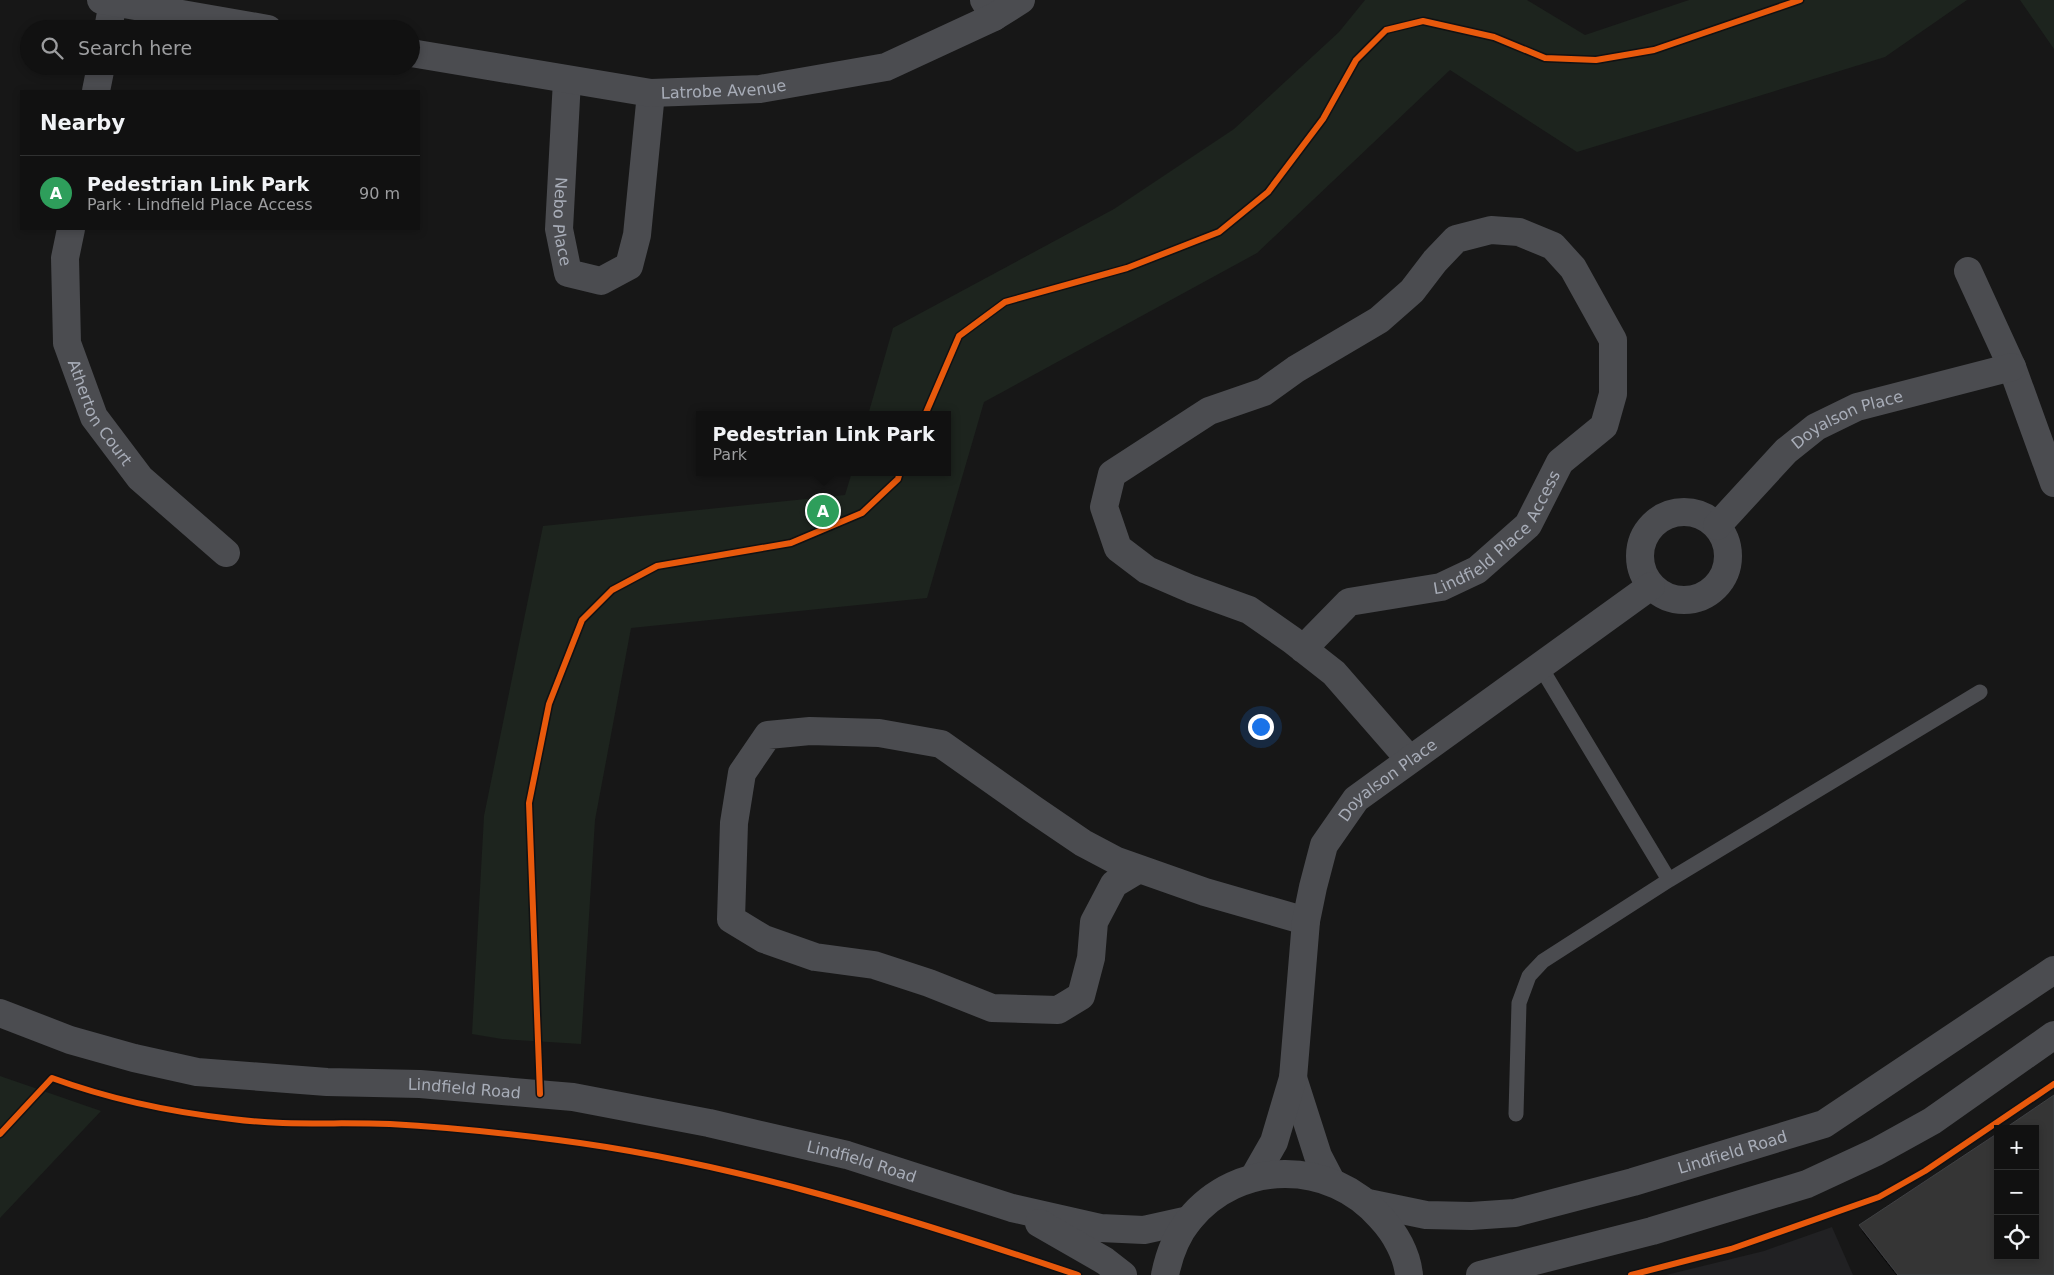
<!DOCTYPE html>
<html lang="en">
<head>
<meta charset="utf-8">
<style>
	:root { --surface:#111; --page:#1a1a1a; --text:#f1f3f6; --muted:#9c9d9f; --line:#303131; --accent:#1a73e8 }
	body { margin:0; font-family:"DejaVu Sans",sans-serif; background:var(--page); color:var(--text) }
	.controls { position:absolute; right:15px; bottom:15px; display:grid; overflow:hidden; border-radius:0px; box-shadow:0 2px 8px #0003 }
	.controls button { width:45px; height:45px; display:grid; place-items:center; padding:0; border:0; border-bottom:1px solid var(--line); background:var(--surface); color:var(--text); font:25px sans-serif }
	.you { position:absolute; left:1260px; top:726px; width:18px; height:18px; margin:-12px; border:4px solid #fff; border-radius:50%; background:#1a73e8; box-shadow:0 0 0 8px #1a73e833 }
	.badge { display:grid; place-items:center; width:32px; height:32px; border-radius:50%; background:var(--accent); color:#fff; font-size:16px; font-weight:700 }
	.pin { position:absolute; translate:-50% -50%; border:2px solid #fff; box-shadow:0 1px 5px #0006 }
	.popup { position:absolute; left:696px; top:411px; width:255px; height:65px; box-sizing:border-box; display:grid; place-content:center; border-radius:0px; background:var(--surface); filter:drop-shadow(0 1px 4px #0005); font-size:16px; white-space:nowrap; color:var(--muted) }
	.popup b { font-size:19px; color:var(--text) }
	.popup::after { content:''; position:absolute; left:50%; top:100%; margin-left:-10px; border:10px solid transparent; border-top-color:var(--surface) }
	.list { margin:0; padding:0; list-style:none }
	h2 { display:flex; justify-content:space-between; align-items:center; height:65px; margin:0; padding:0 20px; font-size:21px }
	h2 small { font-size:16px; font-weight:400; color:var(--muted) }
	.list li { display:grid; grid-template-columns:32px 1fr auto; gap:15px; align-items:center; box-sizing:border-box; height:75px; padding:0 20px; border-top:1px solid var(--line) }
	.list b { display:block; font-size:19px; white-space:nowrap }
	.list p { margin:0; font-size:16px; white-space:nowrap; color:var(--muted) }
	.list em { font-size:16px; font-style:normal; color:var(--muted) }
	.icon { flex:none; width:28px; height:28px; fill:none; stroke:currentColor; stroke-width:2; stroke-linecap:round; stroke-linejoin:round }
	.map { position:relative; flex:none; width:2054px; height:1275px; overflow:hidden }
	.search { position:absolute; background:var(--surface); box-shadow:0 2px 8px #0003; left:20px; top:20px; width:400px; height:55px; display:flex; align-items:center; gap:12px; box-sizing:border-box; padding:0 18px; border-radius:28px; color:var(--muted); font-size:19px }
	.panel { position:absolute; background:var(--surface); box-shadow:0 2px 8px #0003; left:20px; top:90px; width:400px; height:140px; border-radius:0px }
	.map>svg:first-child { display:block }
	.built { fill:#212123 }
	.green { fill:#1d241e }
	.building { fill:#353536; stroke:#3f4043; filter:url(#shadow) }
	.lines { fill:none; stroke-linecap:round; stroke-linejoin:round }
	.service { stroke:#4b4c50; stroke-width:15 }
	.minor { stroke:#4b4c50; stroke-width:28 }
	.tertiary { stroke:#4b4c50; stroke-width:28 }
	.cycleway-casing { stroke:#111113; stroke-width:9 }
	.cycleway { stroke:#e8590c; stroke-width:6 }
	.labels { text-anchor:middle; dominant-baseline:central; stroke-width:4; stroke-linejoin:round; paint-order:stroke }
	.street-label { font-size:16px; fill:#a8adb8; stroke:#111113 }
</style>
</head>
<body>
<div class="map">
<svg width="2054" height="1275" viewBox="0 0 2054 1275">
	<defs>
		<filter id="shadow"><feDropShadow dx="3" dy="5.5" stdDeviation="0" flood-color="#0009"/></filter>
	</defs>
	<rect width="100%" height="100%" fill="#171717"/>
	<!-- built -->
	<path class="built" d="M1832,1227l21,48h-187l98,-24z"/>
	<!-- green -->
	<path class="green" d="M1365,0h162l58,35 104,-35h278l-82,57 -308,95 -127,-82 -193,183 -273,149 -57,196 -296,30 -36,192 -14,224 -79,-5 -30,-5 12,-218 59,-290 302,-31 7,-23h95v-57h-79l25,-87 221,-119 120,-80 105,-97z
		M2020,0h34v49z
		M0,1076l101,35 -101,107z"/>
	<!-- building -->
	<path class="building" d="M2054,1095v180h-156l-39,-50 139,-92v123h37v-127h-31z"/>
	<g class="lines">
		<!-- service -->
		<path class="service" d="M1540,666l129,214
			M1516,1114l3,-111 10,-27 14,-15 126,-81 311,-188"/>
		<!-- minor -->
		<g class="minor">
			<path d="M984,0l10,17"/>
			<path d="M108,29l5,-27"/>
			<path id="s1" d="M567,80l-8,149 9,44 33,8 28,-15 8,-31 14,-142"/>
			<path d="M96,91l5,-25"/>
			<path id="s2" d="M71,229l-6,29 2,85 27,74 46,61 86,75"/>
			<path d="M1968,271l44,96 42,116"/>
			<circle cx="1684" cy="556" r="44"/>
			<path id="s3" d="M1717,526l69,-75 30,-24 41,-20 155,-40"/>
			<path id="s4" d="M1303,649l46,-47 92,-15 36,-17 51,-45 32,-63 44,-36 9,-32v-54l-40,-72 -20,-22 -34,-14 -28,-2 -35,9 -21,22 -23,30 -33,29 -83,49 -32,23 -55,19 -97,63 -8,33 14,41 29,22 44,19 58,21 43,30 42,33 75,86"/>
			<path d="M1139,869l-25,15 -20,38 -3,36 -10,38 -23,14 -66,-2 -63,-25 -55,-18 -59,-8 -51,-18 -33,-20 3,-96 8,-50 26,-38 42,-4 69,2 62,11 92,65 50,34 34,18 88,31 101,29"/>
			<path d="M1293,1078l25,78 13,25"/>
			<path id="s5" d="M1254,1177l20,-35 19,-64 13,-157 7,-34 11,-42 32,-46 295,-213"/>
		</g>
		<!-- tertiary -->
		<g class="tertiary">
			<path d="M101,0l167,29"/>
			<path id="s6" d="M411,53l240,40 109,-4 126,-22 108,-50 27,-17"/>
			<path id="s7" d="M0,1013l70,27 64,18 63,14 130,10 93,2 153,13 136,26 138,32 165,53 88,20 44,2 45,-10"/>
			<path id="s8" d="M1368,1203l58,12 45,1 44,-3 118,-31 191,-58 230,-154"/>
			<path d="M1039,1223l66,38 18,14"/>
			<path d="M1165,1275c4,-20 11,-39 24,-55 49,-61 142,-61 192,-2 14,15 26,36 28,57"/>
			<path d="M1480,1275l172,-44 155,-47 69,-32 56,-31 122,-86"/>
		</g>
		<defs>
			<path id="cycleway" d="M925,415l34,-79 46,-34 122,-34 92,-36 49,-40 55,-73 33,-59 30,-30 37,-9 71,16 51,21 51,2 58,-10 146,-50
				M540,1094l-11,-291 20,-99 33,-84 30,-30 45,-24 134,-23 71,-30 36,-34 2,-7
				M0,1134l52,-56c57,21 119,34 180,41 52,7 105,3 158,5 56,3 113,9 168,16 179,23 350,78 520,135
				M1631,1275l100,-26 148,-52 46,-26 129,-87"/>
		</defs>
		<!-- cycleway casing -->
		<use href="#cycleway" class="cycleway-casing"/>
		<!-- cycleway -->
		<use href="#cycleway" class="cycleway"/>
	</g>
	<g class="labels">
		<!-- street labels -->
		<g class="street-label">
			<text stroke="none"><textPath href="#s6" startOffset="316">Latrobe Avenue</textPath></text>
			<text stroke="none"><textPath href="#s1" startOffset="142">Nebo Place</textPath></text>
			<text stroke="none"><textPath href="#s2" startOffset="192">Atherton Court</textPath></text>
			<text stroke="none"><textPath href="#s3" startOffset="172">Doyalson Place</textPath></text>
			<text stroke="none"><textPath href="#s4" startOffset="239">Lindfield Place Access</textPath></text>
			<text stroke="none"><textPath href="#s5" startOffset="435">Doyalson Place</textPath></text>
			<text stroke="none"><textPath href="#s7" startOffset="474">Lindfield Road</textPath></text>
			<text stroke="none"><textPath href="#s8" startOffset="374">Lindfield Road</textPath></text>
			<text stroke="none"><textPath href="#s7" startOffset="879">Lindfield Road</textPath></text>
		</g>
	</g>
</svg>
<div class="controls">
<button>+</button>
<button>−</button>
<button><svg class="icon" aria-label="locate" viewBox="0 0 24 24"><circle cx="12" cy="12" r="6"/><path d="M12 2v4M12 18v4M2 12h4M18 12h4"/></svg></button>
</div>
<div class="you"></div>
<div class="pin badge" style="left:823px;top:511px;background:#2e9e5b">A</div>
<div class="popup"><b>Pedestrian Link Park</b>Park</div>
<div class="search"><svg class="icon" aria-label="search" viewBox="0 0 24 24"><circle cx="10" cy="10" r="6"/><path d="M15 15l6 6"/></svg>Search here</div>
<section class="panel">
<h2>Nearby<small></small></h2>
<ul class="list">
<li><span class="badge" style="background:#2e9e5b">A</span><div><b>Pedestrian Link Park</b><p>Park · Lindfield Place Access</p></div><em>90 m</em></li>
</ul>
</section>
</div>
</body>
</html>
